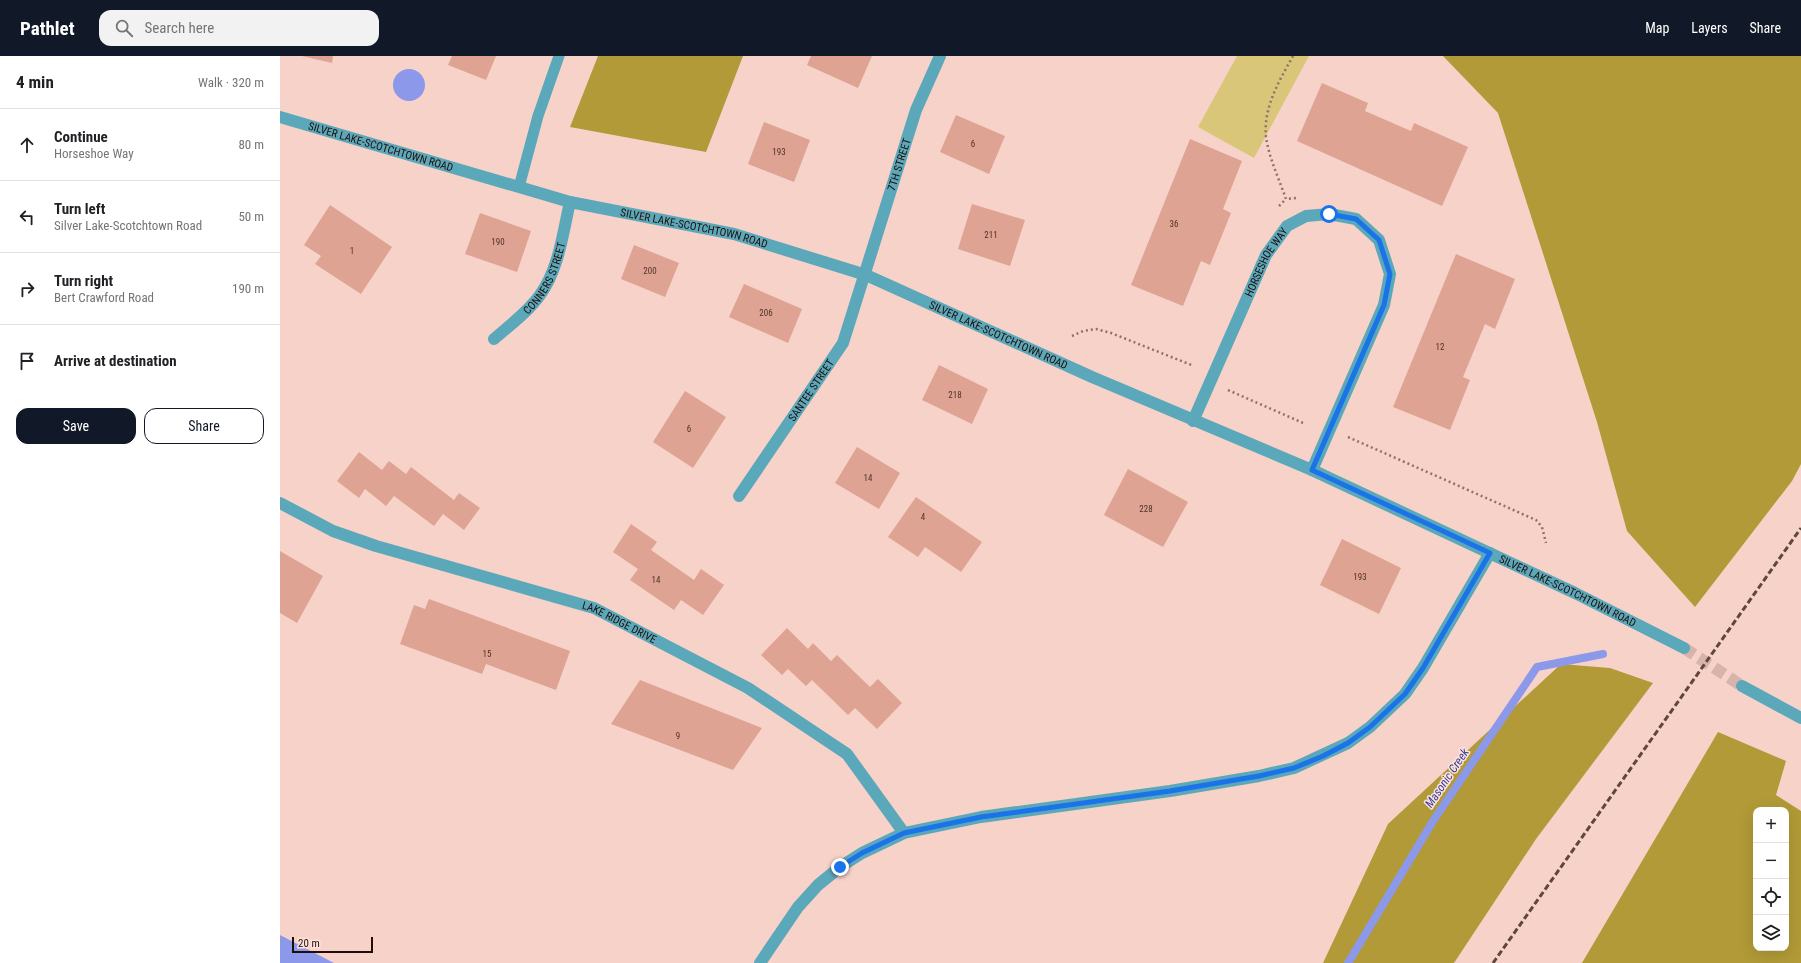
<!DOCTYPE html>
<html lang="en">
<head>
<meta charset="utf-8">
<style>
	:root { --surface:#fff; --page:#f2f2f2; --text:#202124; --muted:#757577; --line:#e0e0e0; --accent:#111827 }
	body { margin:0; font-family:"Roboto Condensed",sans-serif; background:var(--page); color:var(--text) }
	.controls { position:absolute; right:12px; bottom:12px; display:grid; overflow:hidden; border-radius:8px; box-shadow:0 4px 16px #0002 }
	.controls button { width:36px; height:36px; display:grid; place-items:center; padding:0; border:0; border-bottom:1px solid var(--line); background:var(--surface); color:var(--text); font:20px sans-serif }
	.scale { position:absolute; left:12px; bottom:10px; width:81px; box-sizing:border-box; padding-left:4px; border:2px solid #210d07; border-top:0; font-size:11px; line-height:14px; white-space:nowrap; color:#210d07; -webkit-text-stroke:3px #fce3dc; paint-order:stroke }
	.stop { position:absolute; width:12px; height:12px; margin:-9px; border:3px solid #1a73e8; border-radius:50%; background:#fff }
	.stop.end { background:#1a73e8; border-color:#fff; box-shadow:0 1px 4px #0008 }
	.list { margin:0; padding:0; list-style:none }
	h2 { display:flex; justify-content:space-between; align-items:center; height:52px; margin:0; padding:0 16px; font-size:17px }
	h2 small { font-size:13px; font-weight:400; color:var(--muted) }
	.list li { display:grid; grid-template-columns:26px 1fr auto; gap:12px; align-items:center; box-sizing:border-box; height:72px; padding:0 16px; border-top:1px solid var(--line) }
	.list b { display:block; font-size:15px; white-space:nowrap }
	.list p { margin:0; font-size:13px; white-space:nowrap; color:var(--muted) }
	.list em { font-size:13px; font-style:normal; color:var(--muted) }
	.actions { display:flex; gap:8px; padding:12px 16px }
	.actions a { flex:1; padding:9px 0; border:1px solid var(--accent); border-radius:12px; text-align:center; font-size:14px; color:var(--accent) }
	.actions .main { background:var(--accent); color:#fff }
	.icon { flex:none; width:22px; height:22px; fill:none; stroke:currentColor; stroke-width:2; stroke-linecap:round; stroke-linejoin:round }
	.map { position:relative; flex:none; width:1521px; height:907px; overflow:hidden }
	header { display:flex; align-items:center; gap:24px; box-sizing:border-box; height:56px; padding:0 20px; background:var(--accent); color:#fff }
	header strong { font-size:19px }
	nav { display:flex; gap:22px; margin-inline-start:auto; font-size:14px }
	.search { width:280px; height:36px; background:var(--page); display:flex; align-items:center; gap:10px; box-sizing:border-box; padding:0 14px; border-radius:12px; color:var(--muted); font-size:15px }
	main { display:flex }
	aside { flex:1; background:var(--surface) }
	.map>svg:first-child { display:block }
	.green { fill:#dac678 }
	.forest { fill:#b19a37; fill-rule:evenodd }
	.water { fill:#8c99ea }
	.lines { fill:none; stroke-linecap:round; stroke-linejoin:round }
	.stream { stroke:#8c99ea; stroke-width:8 }
	.building { fill:#dea393 }
	.tertiary-tunnel { stroke:#d7b4ab; stroke-width:12; stroke-dasharray:12 6; stroke-linecap:butt }
	.path { stroke:#8e7169; stroke-width:2.5; stroke-dasharray:2 3; stroke-linecap:butt }
	.service { stroke:#5ba8bb; stroke-width:11 }
	.minor { stroke:#5ba8bb; stroke-width:12 }
	.tertiary { stroke:#5ba8bb; stroke-width:12 }
	.rail { stroke:#5f463f; stroke-width:3; stroke-dasharray:6 3; stroke-linecap:butt }
	.route { stroke:#1a73e8; stroke-width:5 }
	.labels { text-anchor:middle; dominant-baseline:central; stroke-width:3; stroke-linejoin:round; paint-order:stroke }
	.number-label { font-size:9px; fill:#50322a }
	.street-label { font-size:11px; fill:#210d07; stroke:#fce3dc }
	.water-label { font-size:12px; font-style:italic; fill:#3a3e9b; stroke:#fce3dc }
</style>
</head>
<body>
<header>
<strong>Pathlet</strong>
<div class="search"><svg class="icon" aria-label="search" viewBox="0 0 24 24"><circle cx="10" cy="10" r="6"/><path d="M15 15l6 6"/></svg>Search here</div>
<nav><a>Map</a><a>Layers</a><a>Share</a></nav>
</header>
<main>
<aside>
<h2>4 min<small>Walk · 320 m</small></h2>
<ul class="list">
<li><svg class="icon" aria-label="ahead" viewBox="0 0 24 24"><path d="M12 20V5M6 11l6-6 6 6"/></svg><div><b>Continue</b><p>Horseshoe Way</p></div><em>80 m</em></li>
<li><svg class="icon" aria-label="left" viewBox="0 0 24 24"><path d="M17 20v-9H6M10 6l-5 5 5 5"/></svg><div><b>Turn left</b><p>Silver Lake-Scotchtown Road</p></div><em>50 m</em></li>
<li><svg class="icon" aria-label="right" viewBox="0 0 24 24"><path d="M7 20v-9h11M14 6l5 5-5 5"/></svg><div><b>Turn right</b><p>Bert Crawford Road</p></div><em>190 m</em></li>
<li><svg class="icon" aria-label="arrive" viewBox="0 0 24 24"><path d="M6 21V4h12l-3 4 3 4H6"/></svg><div><b>Arrive at destination</b></div></li>
</ul>
<div class="actions"><a class="main">Save</a><a>Share</a></div>
</aside>
<div class="map">
<svg width="1521" height="907" viewBox="0 0 1521 907">
	<rect width="100%" height="100%" fill="#f7d2c8"/>
	<!-- green -->
	<path class="green" d="M957,0h72l-55,102 -56,-31z"/>
	<!-- forest -->
	<path class="forest" d="M318,0h145l-37,96 -136,-25z
		M1163,0h358v408l-9,17 -97,126 -68,-76 -30,-109 -99,-309z
		M1281,608l49,4 43,15 -117,156 -82,124h-131l65,-139z
		M1438,676l68,29 -10,34 25,16v152h-219zM1476,754h30v138h-30z"/>
	<!-- water -->
	<path class="water" d="M113 29a16 16 0 1 1 32 0a16 16 0 1 1-32 0Z
		M0,879l54,28h-54z"/>
	<g class="lines">
		<!-- stream -->
		<path class="stream" d="M1068,907l85,-142 104,-154 66,-13"/>
	</g>
	<!-- building -->
	<path class="building" d="M22,0h31l-1,7z
		M172,0h44l-10,24 -38,-15z
		M531,0h61l-14,32 -51,-23z
		M1042,27l46,20 -3,8 46,20 3,-8 54,24 -26,59 -145,-65z
		M676,59l49,21 -16,38 -49,-22z
		M484,66l46,18 -16,42 -46,-18z
		M910,83l52,22 -19,48 8,4 -21,52 -9,-4 -18,45 -52,-21z
		M692,148l53,16 -15,46 -52,-17z
		M50,149l62,42 -31,47 -46,-30 6,-8 -17,-11z
		M200,157l51,18 -14,41 -52,-18z
		M354,189l45,18 -14,34 -44,-18z
		M1176,198l59,25 -20,50 -10,-5 -22,53 7,3 -20,50 -57,-23z
		M464,228l58,25 -14,34 -59,-26z
		M659,309l49,24 -16,35 -50,-24z
		M405,335l41,26 -33,51 -40,-26z
		M577,391l43,26 -21,36 -44,-26z
		M79,396l23,18 7,-9 17,13 5,-7 43,33 5,-7 21,15 -16,22 -21,-16 -9,12 -40,-30 -8,10 -21,-17 -6,9 -22,-17z
		M848,413l60,33 -25,45 -59,-32z
		M636,441l66,45 -21,30 -36,-25 -7,10 -30,-20z
		M351,468l26,18 -6,8 43,30 7,-11 23,16 -21,30 -22,-15 -7,10 -44,-30 8,-11 -25,-17z
		M1062,483l59,29 -22,46 -59,-29z
		M0,495l43,25 -26,47 -17,-10z
		M149,543l141,52 -14,39 -70,-26 -4,10 -82,-30 14,-39 11,4z
		M507,572l21,21 5,-6 18,18 6,-6 33,32 8,-8 24,24 -25,26 -22,-21 -7,7 -36,-35 -6,6 -18,-17 -6,6 -21,-20z
		M360,624l122,48 -29,42 -122,-46z"/>
	<g class="lines">
		<!-- tertiary-tunnel -->
		<path class="tertiary-tunnel" d="M1404,592l58,38"/>
		<!-- path -->
		<path class="path" d="M1013,0c-14,25 -30,52 -27,81 3,21 13,42 20,62l10,-1
			M999,150l7,-7
			M792,280l11,-5 13,-2 15,4 83,33
			M948,334l75,33
			M1068,381l188,83 6,7 4,16"/>
		<!-- service -->
		<path class="service" d="M239,131l19,-71 21,-60"/>
		<!-- minor -->
		<g class="minor">
			<path id="s1" d="M214,283c16,-14 34,-27 46,-44 19,-26 23,-63 30,-93"/>
			<path id="s2" d="M913,365l73,-166 21,-29 19,-10 23,-2 27,5 23,21 11,34 -6,31 -72,165"/>
			<path id="s3" d="M459,440l104,-153 73,-233 24,-54"/>
			<path id="s4" d="M0,447l53,28 43,15 218,62 154,80 99,66 57,79"/>
		</g>
		<!-- tertiary -->
		<g class="tertiary">
			<path id="s5" d="M0,61l290,85 164,32 132,41 226,102 220,93 263,123 109,55"/>
			<path d="M1462,630l59,32"/>
			<path d="M480,907l38,-56 20,-22 22,-18 22,-14 42,-20 77,-16 189,-26 89,-15 35,-8 54,-25 22,-16 35,-33 18,-26 67,-115"/>
		</g>
		<!-- rail -->
		<path class="rail" d="M1213,907l308,-435"/>
	</g>
	<g class="lines">
		<!-- route -->
		<path class="route" d="M560,811l22,-14 42,-20 77,-16 189,-26 89,-15 35,-8 29,-12 25,-13 22,-16 35,-33 18,-26 67,-115 -178,-83 72,-165 6,-31 -11,-34 -23,-21 -27,-5"/>
	</g>
	<g class="labels">
		<!-- number labels -->
		<g class="number-label">
			<text x="693" y="88">6</text>
			<text x="499" y="96">193</text>
			<text x="894" y="168">36</text>
			<text x="711" y="179">211</text>
			<text x="218" y="186">190</text>
			<text x="72" y="195">1</text>
			<text x="370" y="215">200</text>
			<text x="486" y="257">206</text>
			<text x="1160" y="291">12</text>
			<text x="675" y="339">218</text>
			<text x="409" y="373">6</text>
			<text x="588" y="422">14</text>
			<text x="866" y="453">228</text>
			<text x="643" y="461">4</text>
			<text x="1080" y="521">193</text>
			<text x="376" y="524">14</text>
			<text x="207" y="598">15</text>
			<text x="398" y="680">9</text>
		</g>
		<!-- street labels -->
		<g class="street-label">
			<text stroke="none"><textPath href="#s5" startOffset="105">SILVER LAKE-SCOTCHTOWN ROAD</textPath></text>
			<text stroke="none"><textPath href="#s3" startOffset="372">7TH STREET</textPath></text>
			<text stroke="none"><textPath href="#s5" startOffset="429">SILVER LAKE-SCOTCHTOWN ROAD</textPath></text>
			<text stroke="none"><textPath href="#s2" startOffset="175">HORSESHOE WAY</textPath></text>
			<text stroke="none"><textPath href="#s1" startOffset="81">CONNERS STREET</textPath></text>
			<text stroke="none"><textPath href="#s5" startOffset="753">SILVER LAKE-SCOTCHTOWN ROAD</textPath></text>
			<text stroke="none"><textPath href="#s3" startOffset="128">SANTEE STREET</textPath></text>
			<text stroke="none"><textPath href="#s5" startOffset="1377">SILVER LAKE-SCOTCHTOWN ROAD</textPath></text>
			<text stroke="none"><textPath href="#s4" startOffset="361">LAKE RIDGE DRIVE</textPath></text>
		</g>
		<!-- water labels -->
		<g class="water-label">
			<text transform="translate(1167 722) rotate(-56)">Masonic Creek</text>
		</g>
	</g>
</svg>
<div class="controls">
<button>+</button>
<button>−</button>
<button><svg class="icon" aria-label="locate" viewBox="0 0 24 24"><circle cx="12" cy="12" r="6"/><path d="M12 2v4M12 18v4M2 12h4M18 12h4"/></svg></button>
<button><svg class="icon" aria-label="layers" viewBox="0 0 24 24"><path d="M12 4l9 5-9 5-9-5zM3 14l9 5 9-5"/></svg></button>
</div>
<div class="scale">20 m</div>
<div class="stop" style="left:1049px;top:158px"></div>
<div class="stop end" style="left:560px;top:811px"></div>
</div>
</main>
</body>
</html>
